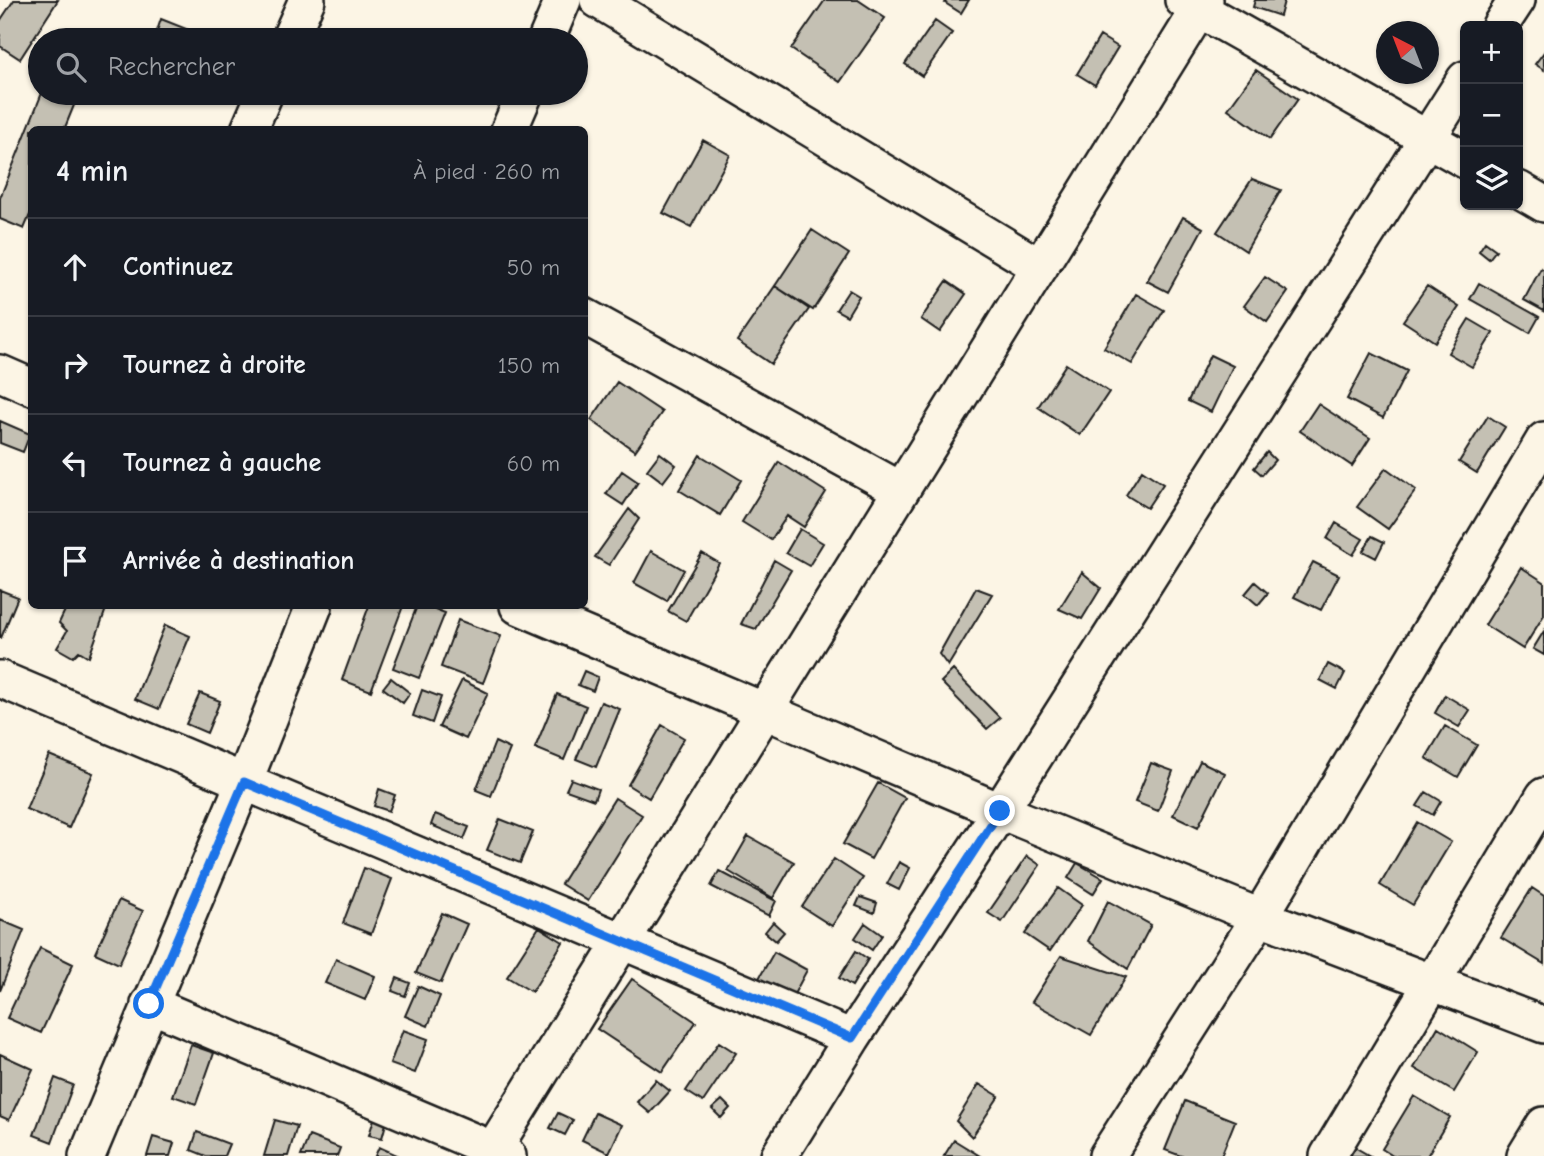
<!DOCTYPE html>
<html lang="fr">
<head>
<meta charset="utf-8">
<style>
	:root { --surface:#171b24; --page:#20242c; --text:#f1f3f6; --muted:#9ea1a6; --line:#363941 }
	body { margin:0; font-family:"Comic Neue",sans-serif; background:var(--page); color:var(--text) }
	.controls { position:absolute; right:21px; top:21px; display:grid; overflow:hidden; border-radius:10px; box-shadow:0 2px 5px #0004 }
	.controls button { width:63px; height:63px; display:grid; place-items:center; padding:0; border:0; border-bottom:2px solid var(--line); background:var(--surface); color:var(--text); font:35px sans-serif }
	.compass { position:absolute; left:1376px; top:21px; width:63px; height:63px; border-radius:50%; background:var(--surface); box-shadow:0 2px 5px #0004; rotate:318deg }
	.stop { position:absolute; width:21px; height:21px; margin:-16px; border:5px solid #1a73e8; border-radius:50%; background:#fff }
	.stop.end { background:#1a73e8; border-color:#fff; box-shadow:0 2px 7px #0008 }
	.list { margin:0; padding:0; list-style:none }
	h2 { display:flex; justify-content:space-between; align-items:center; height:91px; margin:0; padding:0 28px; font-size:30px }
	h2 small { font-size:23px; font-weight:400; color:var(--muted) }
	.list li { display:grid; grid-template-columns:46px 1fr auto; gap:21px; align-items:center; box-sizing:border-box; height:98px; padding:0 28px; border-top:2px solid var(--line) }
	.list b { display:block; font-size:26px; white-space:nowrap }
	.list em { font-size:23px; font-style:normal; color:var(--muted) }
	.icon { flex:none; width:38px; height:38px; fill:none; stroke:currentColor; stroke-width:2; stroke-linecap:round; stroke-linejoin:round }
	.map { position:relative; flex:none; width:1544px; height:1156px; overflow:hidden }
	.search { position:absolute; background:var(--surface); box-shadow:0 2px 5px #0004; left:28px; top:28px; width:560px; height:77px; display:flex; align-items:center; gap:18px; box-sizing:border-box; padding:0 24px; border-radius:38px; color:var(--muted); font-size:26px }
	.panel { position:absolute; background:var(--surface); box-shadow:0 2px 5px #0004; left:28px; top:126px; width:560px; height:483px; border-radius:10px }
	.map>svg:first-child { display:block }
	.building { fill:#c4c0b3; stroke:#1c1c1c; stroke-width:2 }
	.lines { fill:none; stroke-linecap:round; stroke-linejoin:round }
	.street-casing { stroke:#1c1c1c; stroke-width:40 }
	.street { stroke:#fcf5e5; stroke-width:35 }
	.route { stroke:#1a73e8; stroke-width:9 }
</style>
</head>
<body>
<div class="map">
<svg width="1544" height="1156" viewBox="0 0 1544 1156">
	<rect width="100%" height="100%" fill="#fcf5e5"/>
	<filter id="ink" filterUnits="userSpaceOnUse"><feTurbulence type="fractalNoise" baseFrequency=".0143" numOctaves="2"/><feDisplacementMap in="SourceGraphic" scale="14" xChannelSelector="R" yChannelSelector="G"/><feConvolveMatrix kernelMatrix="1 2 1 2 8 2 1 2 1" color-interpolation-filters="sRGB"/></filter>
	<g filter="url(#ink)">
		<!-- building -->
		<path class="building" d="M14,0h44l-38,59 -20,-13v-25z
			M825,0h33l27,18 -45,64 -49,-33z
			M947,0h22l-8,13 -16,-10z
			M1255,0h27l2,1 -4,15 -27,-9z
			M161,19l28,11 -3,10h-32z
			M935,21l17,12 -30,43 -17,-12z
			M1100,36l18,11 -23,38 -18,-11z
			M1544,52v18l-9,-6z
			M1256,70l42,29 -28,40 -42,-30z
			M42,93h37l-15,37h-32v80l-8,19 -24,-10v-21z
			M703,140l27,15 -39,72 -28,-14z
			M1252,179l29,11 -35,61 -29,-19z
			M1183,217l20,11 -35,64 -21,-11z
			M812,230l37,24 -36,56 -38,-24z
			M1485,242l11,8 -7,9 -10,-8z
			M1541,268l3,2v41l-20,-11z
			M1265,277l23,15 -21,30 -23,-16z
			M947,281l19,13 -26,38 -19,-13z
			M1479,283l60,34 -9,16 -60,-34z
			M775,286l34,23 -38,55 -34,-23z
			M1427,286l32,21 -24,35 -32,-21z
			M849,290l10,6 -12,20 -11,-6z
			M1136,294l28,16 -32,54 -28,-16z
			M1469,319l24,14 -21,34 -24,-14z
			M1371,353l36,18 -24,47 -36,-19z
			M1210,355l23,11 -22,46 -23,-11z
			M1066,364l43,28 -29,43 -42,-28z
			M617,382l45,30 -27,39 -44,-31z
			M1318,404l52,34 -18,28 -52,-35z
			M1488,416l17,11 -28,46 -18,-11z
			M0,421l30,13 -7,18 -23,-9z
			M1267,452l8,8 -13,15 -8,-7z
			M660,453l16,12 -13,17 -16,-12z
			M700,455l41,25 -21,35 -41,-25z
			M779,462l47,30 -22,35 -17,-11 -16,24 -29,-18z
			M1386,468l30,22 -28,39 -31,-22z
			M1142,470l21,14 -16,24 -21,-13z
			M622,471l16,11 -15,23 -17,-11z
			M629,509l10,10 -30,46 -14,-8z
			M1336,523l27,16 -10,16 -26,-16z
			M800,529l23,14 -14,23 -23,-13z
			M1372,536l12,6 -8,16 -13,-7z
			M651,551l33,19 -17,31 -33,-18z
			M702,553l17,10 -33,58 -18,-10z
			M774,560l17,10 -35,59 -15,-5z
			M1313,562l26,13 -18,35 -27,-13z
			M1521,567l23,15v33l-21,34 -38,-24z
			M1082,572l19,16 -19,31 -23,-10z
			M1255,582l13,11 -10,12 -13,-11z
			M976,588l16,6 -44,72 -9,-12z
			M0,590l18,7 -17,41h-1z
			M67,606h40l-18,51 -10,-6 -6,6 -16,-9 10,-17 -8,-8z
			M369,606h34l-32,85 -29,-11z
			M417,606h10l18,7 -26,65 -26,-10z
			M458,620l43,16 -18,47 -42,-16z
			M165,625l25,11 -31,73 -24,-10z
			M1544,631v24l-11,-6z
			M1328,664l17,9 -8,16 -17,-9z
			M953,670l47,48 -13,11 -46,-47z
			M584,671l14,6 -5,14 -15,-6z
			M391,678l19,15 -7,10 -20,-15z
			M462,680l26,13 -22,46 -27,-12z
			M422,690l19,7 -9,26 -19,-7z
			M200,693l20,8 -13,32 -21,-9z
			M557,694l29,12 -22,54 -29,-12z
			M1445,695l25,15 -11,17 -24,-14z
			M601,702l19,7 -24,58 -20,-8z
			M662,725l22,13 -35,60 -21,-13z
			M1445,726l32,19 -19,32 -32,-19z
			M495,742l15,7 -19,47 -15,-6z
			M49,755l44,18 -24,55 -43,-19z
			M1200,761l25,12 -27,54 -25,-12z
			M1151,763l22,8 -15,40 -23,-9z
			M571,779l27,10 -4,11 -28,-10z
			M878,783l27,15 -34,61 -28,-15z
			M379,789l16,6 -6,16 -15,-5z
			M1426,792l15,9 -8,14 -16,-9z
			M615,798l27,17 -54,86 -27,-17z
			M435,814l34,13 -5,12 -33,-14z
			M500,819l33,13 -13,31 -33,-13z
			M1417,822l34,20 -38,63 -33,-20z
			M748,836l46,26 -21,36 -45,-27z
			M1027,856l13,9 -38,57 -14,-9z
			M834,859l29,19 -31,48 -30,-19z
			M899,862l11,6 -11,22 -12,-6z
			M1077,863l26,15 -10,16 -25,-16z
			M364,868l28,11 -21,55 -28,-11z
			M719,871l57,30 -7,15 -58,-30z
			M1058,888l24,17 -32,46 -25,-17z
			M1532,888l12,8v68l-43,-26z
			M860,897l17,6 -3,10 -18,-7z
			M119,900l24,11 -24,53 -24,-11z
			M1108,901l43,24 -23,44 -40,-28z
			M442,913l25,11 -26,59 -25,-10z
			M0,920l24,10 -24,61z
			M773,922l11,10 -8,9 -11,-9z
			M865,923l17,12 -10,15 -17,-12z
			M539,927l24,15 -31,50 -25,-15z
			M40,948l33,16 -32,69 -34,-15z
			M856,951l12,8 -16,27 -13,-8z
			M774,952l33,18 -15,28 -34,-18z
			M1061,956l65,21 -35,58 -59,-33z
			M336,959l39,17 -10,24 -40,-17z
			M397,978l13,5 -5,13 -13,-5z
			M632,979l64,43 -34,50 -65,-43z
			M418,986l22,10 -12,30 -23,-10z
			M1438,1027l40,25 -24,40 -40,-24z
			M403,1030l25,9 -13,34 -25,-9z
			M719,1042l17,11 -33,49 -17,-11z
			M191,1045l23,8 -18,51 -23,-8z
			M0,1054l33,15 -24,51 -9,-4z
			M55,1078l18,7 -21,57 -18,-7z
			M656,1080l14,11 -20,22 -13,-11z
			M979,1084l20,12 -27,41 -16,-16z
			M1414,1096l36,21 -23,39h-34l-11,-7z
			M722,1100l8,8 -9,10 -9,-9z
			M1185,1101l50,20 -14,35h-40l-16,-6z
			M558,1113l15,7 -8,15 -15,-7z
			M595,1113l27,12 -13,28 -27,-13z
			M375,1116l12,4 -5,18 -13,-3z
			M275,1120l22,6 -9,30h-24z
			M197,1132l32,12 -5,12h-18l-15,-6z
			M309,1136l31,12 -3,8h-36z
			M153,1137l21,6 -4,13h-23z
			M954,1140l26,16h-36z
			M1344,1141l26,15h-26z
			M379,1147l20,9h-24z"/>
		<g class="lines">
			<defs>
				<path id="street" d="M598,0l442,267
					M1183,0l282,160
					M1500,26l17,-26
					M289,40l18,-40
					M546,40l17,-40
					M249,130l16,-37
					M509,130l16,-37
					M1518,189l26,15
					M584,316l317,174
					M0,373l32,14
					M518,606l482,205 260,106 284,108
					M0,679l852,359
					M149,1004l359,152
					M87,1156l157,-374 70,-176
					M489,1156l716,-1156
					M779,1156l73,-118 148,-227 465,-732
					M1107,1156l153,-239 284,-477
					M1328,1156l216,-360
					M1525,1156l19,-31"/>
			</defs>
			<!-- street casing -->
			<use href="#street" class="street-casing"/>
			<!-- street -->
			<use href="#street" class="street"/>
		</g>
	</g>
	<g class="lines" filter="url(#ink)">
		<!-- route -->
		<path class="route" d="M149,1004l95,-222 608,256 148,-227"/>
	</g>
</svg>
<div class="controls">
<button>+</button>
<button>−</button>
<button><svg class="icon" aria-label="layers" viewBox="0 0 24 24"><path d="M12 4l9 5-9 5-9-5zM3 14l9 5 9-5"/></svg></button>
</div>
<svg class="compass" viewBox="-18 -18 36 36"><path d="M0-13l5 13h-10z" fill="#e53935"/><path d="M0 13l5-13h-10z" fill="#9ea1a6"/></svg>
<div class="stop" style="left:149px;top:1004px"></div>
<div class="stop end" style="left:1000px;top:811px"></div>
<div class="search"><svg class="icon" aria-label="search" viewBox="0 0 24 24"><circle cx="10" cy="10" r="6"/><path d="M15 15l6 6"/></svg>Rechercher</div>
<section class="panel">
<h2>4 min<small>À pied · 260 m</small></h2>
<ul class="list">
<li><svg class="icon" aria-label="ahead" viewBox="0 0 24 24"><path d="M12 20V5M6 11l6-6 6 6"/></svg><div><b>Continuez</b></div><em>50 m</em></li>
<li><svg class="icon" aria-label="right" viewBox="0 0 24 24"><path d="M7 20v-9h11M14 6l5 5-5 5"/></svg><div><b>Tournez à droite</b></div><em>150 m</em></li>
<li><svg class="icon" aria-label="left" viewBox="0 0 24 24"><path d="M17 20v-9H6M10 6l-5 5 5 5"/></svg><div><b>Tournez à gauche</b></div><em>60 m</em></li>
<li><svg class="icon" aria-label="arrive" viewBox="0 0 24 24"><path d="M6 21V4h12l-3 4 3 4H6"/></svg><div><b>Arrivée à destination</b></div></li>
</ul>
</section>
</div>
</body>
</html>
